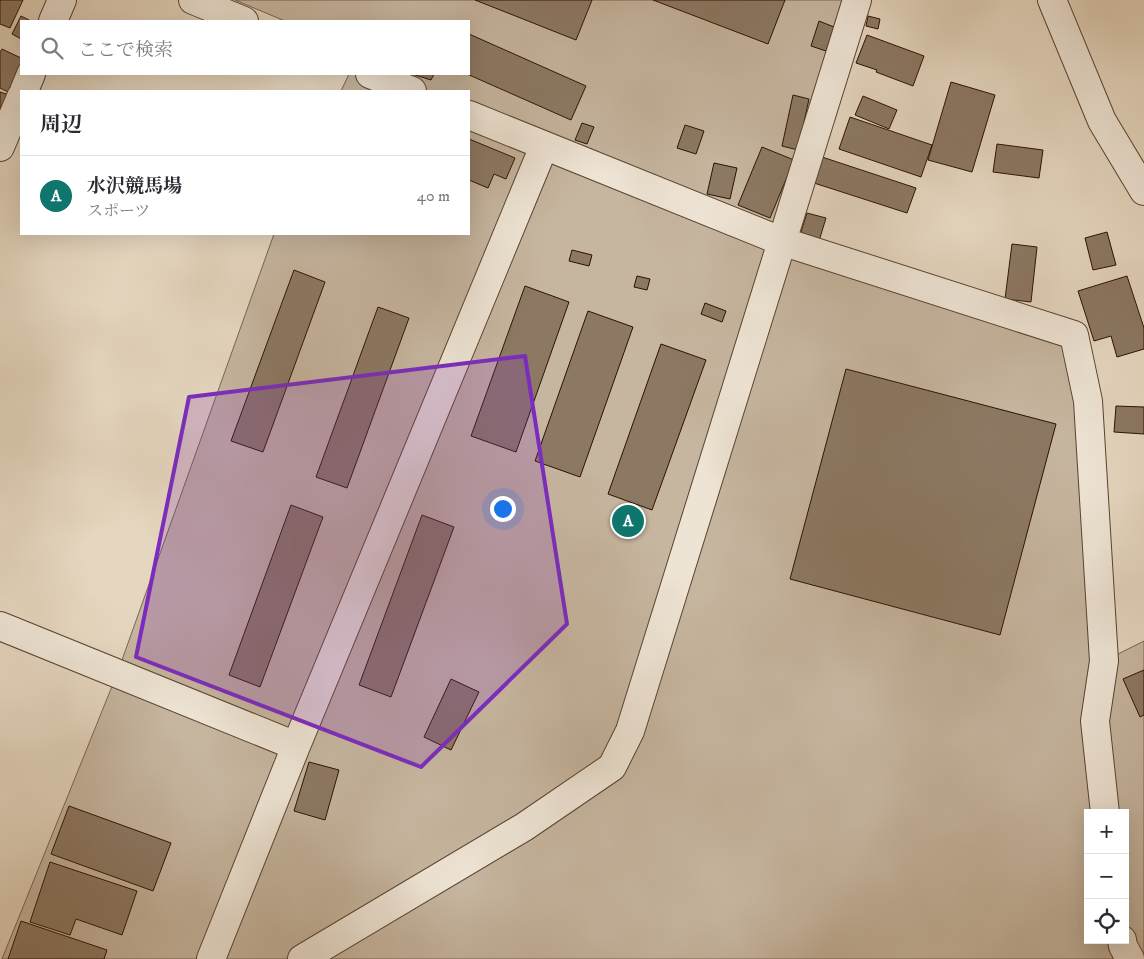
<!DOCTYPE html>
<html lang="ja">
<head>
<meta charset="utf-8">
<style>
	:root { --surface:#fff; --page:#f2f2f3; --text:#2b2b33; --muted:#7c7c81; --line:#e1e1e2; --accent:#0f766e }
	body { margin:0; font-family:"IM FELL DW Pica","Noto Serif JP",serif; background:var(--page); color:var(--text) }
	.controls { position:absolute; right:15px; bottom:15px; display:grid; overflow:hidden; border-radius:0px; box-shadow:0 5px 20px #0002 }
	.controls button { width:45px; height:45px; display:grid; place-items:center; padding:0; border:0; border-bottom:1px solid var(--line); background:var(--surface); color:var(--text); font:25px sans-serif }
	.you { position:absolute; left:502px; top:508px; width:18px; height:18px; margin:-12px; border:4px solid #fff; border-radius:50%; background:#1a73e8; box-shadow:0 0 0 8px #1a73e833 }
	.badge { display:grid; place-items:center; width:32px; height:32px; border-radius:50%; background:var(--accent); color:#fff; font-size:16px; font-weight:700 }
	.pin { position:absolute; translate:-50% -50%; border:2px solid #fff; box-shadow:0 1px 5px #0006 }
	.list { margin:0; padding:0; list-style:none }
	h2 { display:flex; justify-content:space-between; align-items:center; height:65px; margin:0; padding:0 20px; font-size:21px }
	h2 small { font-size:16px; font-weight:400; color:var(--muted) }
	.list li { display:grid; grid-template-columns:32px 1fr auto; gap:15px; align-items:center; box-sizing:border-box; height:80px; padding:0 20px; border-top:1px solid var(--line) }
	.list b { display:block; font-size:19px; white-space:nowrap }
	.list p { margin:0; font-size:16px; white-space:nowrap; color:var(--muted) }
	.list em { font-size:16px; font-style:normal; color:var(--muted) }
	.icon { flex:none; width:28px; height:28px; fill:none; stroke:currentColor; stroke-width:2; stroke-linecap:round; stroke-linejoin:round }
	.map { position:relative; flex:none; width:1144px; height:959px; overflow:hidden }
	.search { position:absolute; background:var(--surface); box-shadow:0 5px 20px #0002; left:20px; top:20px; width:450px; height:55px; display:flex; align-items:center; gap:12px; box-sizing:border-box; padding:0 18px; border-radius:0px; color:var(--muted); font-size:19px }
	.panel { position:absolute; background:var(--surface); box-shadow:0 5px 20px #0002; left:20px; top:90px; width:450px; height:145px; border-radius:0px }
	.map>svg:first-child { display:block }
	.green { fill:#c6b59f; stroke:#796450; fill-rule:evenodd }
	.building { fill:#8c7863; stroke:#2c1200 }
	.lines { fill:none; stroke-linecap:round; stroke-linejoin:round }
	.minor-casing { stroke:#5a4330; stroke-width:30 }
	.minor { stroke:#eee4d5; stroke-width:28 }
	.marked { fill:#7b2cbf; fill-opacity:0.2; stroke:#7b2cbf; stroke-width:4; stroke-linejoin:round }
</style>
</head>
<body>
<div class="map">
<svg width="1144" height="959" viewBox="0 0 1144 959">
	<rect width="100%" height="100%" fill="#e5d6bf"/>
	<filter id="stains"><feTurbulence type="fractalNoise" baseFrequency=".004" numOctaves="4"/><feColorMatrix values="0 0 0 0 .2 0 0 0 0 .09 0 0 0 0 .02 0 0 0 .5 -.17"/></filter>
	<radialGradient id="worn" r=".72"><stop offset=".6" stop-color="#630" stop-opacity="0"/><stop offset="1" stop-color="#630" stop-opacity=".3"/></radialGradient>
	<!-- green -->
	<path class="green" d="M235,0h610l-75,236 294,108 11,32 29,285 40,-20v318h-1142l115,-285 157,-440h195v-143h-128l8,-17h120v-53h-184zM1088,813h37v127h-37z"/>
	<!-- building -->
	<path class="building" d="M0,0h23l-13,28 -10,-4z
		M475,0h117l-16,40z
		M653,0h132l-17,44z
		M21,16l10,5h-10v18l-9,-5z
		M868,16l12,3 -2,10 -12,-3z
		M819,21l15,6 -8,24 -15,-5z
		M469,34l117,52 -15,34 -104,-46h2z
		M867,35l57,21 -11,30 -37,-14 1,-2 -21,-7z
		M2,49l19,9v7l-13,27 -8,-4v-36z
		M412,74h22l-3,6z
		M951,82l44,13 -23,77 -44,-12z
		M0,92l9,3 -9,20z
		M793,95l16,4 -11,51 -16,-4z
		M863,96l34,14 -8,19 -34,-14z
		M850,117l82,28 -11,32 -82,-28z
		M582,123l12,4 -7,17 -12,-4z
		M685,125l19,6 -8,23 -19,-6z
		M469,139l46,19 -9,21 -12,-5 -6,14 -19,-8z
		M997,144l46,6 -4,28 -46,-6z
		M762,147l32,13 -24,58 -32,-13z
		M822,157l94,31 -9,25 -93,-30z
		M714,163l23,5 -7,31 -23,-5z
		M807,213l19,5 -7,23 -19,-6z
		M1107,232l9,33 -23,5 -8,-32z
		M1012,244l25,3 -6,55 -26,-3z
		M572,250l20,5 -3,11 -20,-5z
		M294,270l31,12 -62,170 -32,-11z
		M637,276l13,3 -3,11 -13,-3z
		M1127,276l17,52v21l-27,8 -6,-21 -17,5 -16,-50z
		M525,286l44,16 -53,150 -45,-16z
		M705,303l21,8 -4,11 -21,-8z
		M378,307l31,11 -62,170 -31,-11z
		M588,311l45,16 -53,150 -45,-16z
		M661,344l45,16 -54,150 -44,-16z
		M846,369l210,55 -56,211 -210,-56z
		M1116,406l28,1v27l-30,-2z
		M291,505l32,12 -63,170 -31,-12z
		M422,515l32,12 -63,170 -32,-12z
		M1144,670v45l-4,2 -17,-38z
		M451,679l28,13 -28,58 -27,-13z
		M309,762l30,8 -14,50 -31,-9z
		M69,806l102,37 -18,48 -102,-37z
		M50,862l87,29 -15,44 -46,-16 -6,16 -40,-13z
		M21,921l86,29 -3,9h-96z"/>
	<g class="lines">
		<defs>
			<path id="minor" d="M193,0l51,21
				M1052,0l50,121 42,70
				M53,21l9,-21
				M370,74l42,17
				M24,91l7,-17
				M469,115l312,126 293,94 14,66 16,260 -9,60 10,92
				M0,147l21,-50
				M0,626l296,120
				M1122,940l1,6 7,13
				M211,959l85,-213 248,-600
				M302,959l222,-132 88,-60 18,-36 227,-731"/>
		</defs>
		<!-- minor casing -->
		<use href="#minor" class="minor-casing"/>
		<!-- minor -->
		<use href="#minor" class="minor"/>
	</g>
	<!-- marked area -->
	<path class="marked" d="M525,356l42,268 -146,143 -285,-110 53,-260z"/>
	<rect width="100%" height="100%" filter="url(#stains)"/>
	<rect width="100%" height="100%" fill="url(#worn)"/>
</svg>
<div class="controls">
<button>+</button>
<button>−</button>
<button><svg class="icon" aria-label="locate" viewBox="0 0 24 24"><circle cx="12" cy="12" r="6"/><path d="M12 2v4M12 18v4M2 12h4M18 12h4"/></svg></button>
</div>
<div class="you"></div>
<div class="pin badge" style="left:628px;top:521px">A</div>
<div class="search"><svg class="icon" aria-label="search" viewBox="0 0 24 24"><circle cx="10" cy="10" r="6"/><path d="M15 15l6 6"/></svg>ここで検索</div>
<section class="panel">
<h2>周辺<small></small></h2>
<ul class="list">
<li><span class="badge">A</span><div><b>水沢競馬場</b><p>スポーツ</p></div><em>40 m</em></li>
</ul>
</section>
</div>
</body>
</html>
